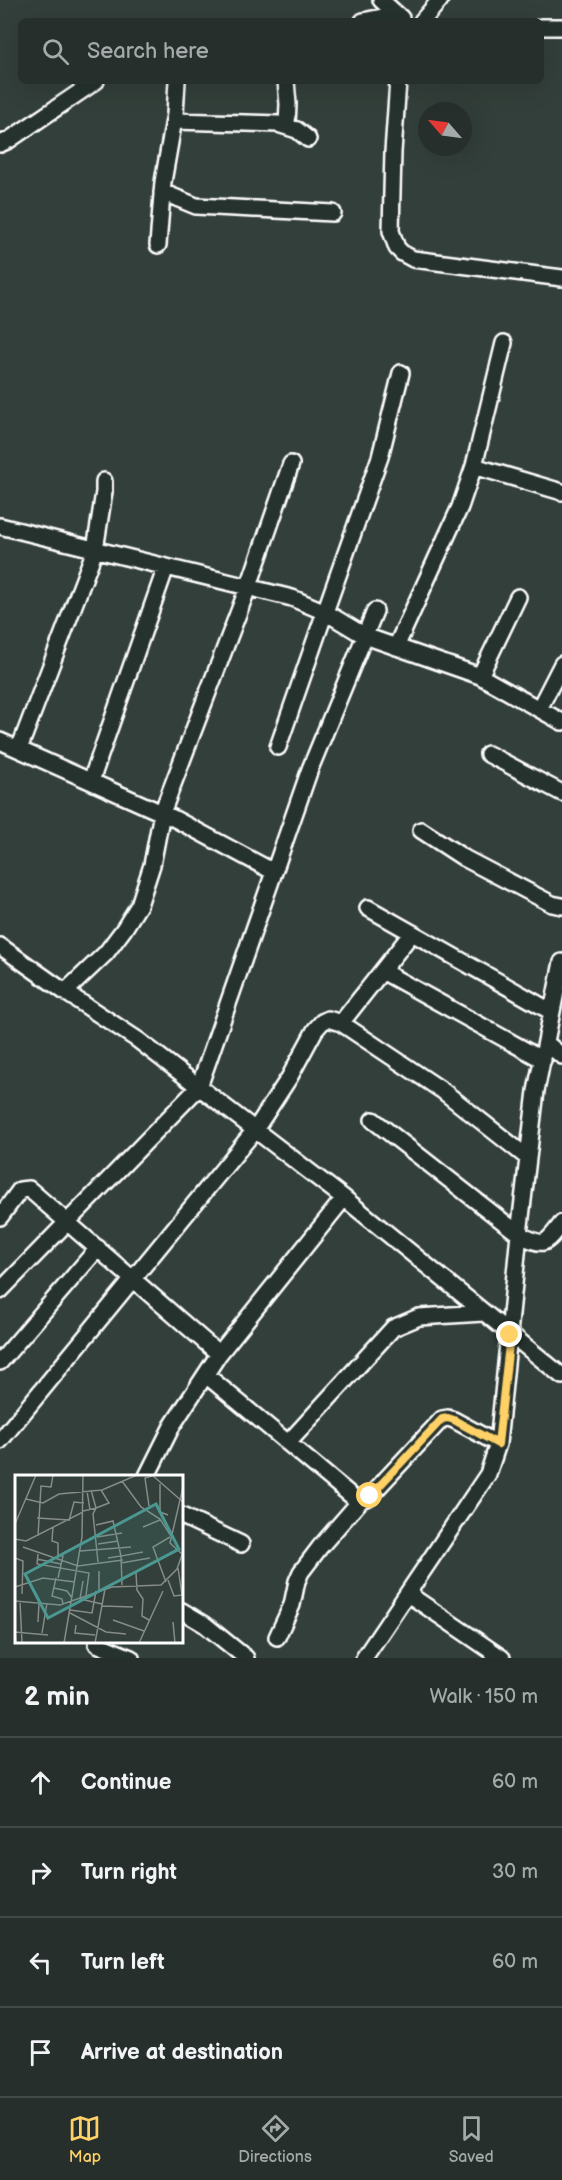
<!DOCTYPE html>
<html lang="en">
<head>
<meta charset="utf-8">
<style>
	:root { --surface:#262f2c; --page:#323b38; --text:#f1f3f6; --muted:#a4a9a9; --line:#424a48; --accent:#ffd166 }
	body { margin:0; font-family:"Balsamiq Sans",sans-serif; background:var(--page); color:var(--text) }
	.compass { position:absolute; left:418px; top:102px; width:54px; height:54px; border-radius:50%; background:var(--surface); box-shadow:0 6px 24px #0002; rotate:298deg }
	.stop { position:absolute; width:18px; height:18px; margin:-14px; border:4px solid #ffd166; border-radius:50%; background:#fff }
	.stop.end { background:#ffd166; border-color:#fff; box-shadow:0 2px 6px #0008 }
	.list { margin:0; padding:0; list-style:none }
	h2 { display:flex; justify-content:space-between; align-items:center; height:78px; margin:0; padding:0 24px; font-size:26px }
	h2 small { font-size:20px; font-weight:400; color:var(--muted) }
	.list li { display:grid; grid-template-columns:39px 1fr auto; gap:18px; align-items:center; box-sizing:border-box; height:90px; padding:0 24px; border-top:2px solid var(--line) }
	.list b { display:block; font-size:22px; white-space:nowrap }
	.list em { font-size:20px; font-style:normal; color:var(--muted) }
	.icon { flex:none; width:33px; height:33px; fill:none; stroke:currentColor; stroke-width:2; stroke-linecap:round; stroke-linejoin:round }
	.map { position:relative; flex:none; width:562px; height:1658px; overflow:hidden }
	.search { position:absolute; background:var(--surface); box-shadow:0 6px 24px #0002; left:18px; right:18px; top:18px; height:66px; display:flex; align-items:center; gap:15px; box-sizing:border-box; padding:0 21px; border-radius:9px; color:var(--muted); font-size:22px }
	.sheet { height:438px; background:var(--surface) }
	nav { display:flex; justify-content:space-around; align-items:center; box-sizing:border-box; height:84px; border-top:2px solid var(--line); background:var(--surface); font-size:16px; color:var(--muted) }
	nav a { display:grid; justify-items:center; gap:3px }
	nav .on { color:var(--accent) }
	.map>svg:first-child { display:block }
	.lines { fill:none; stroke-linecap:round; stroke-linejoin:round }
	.minor-casing { stroke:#fff; stroke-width:20 }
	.minor { stroke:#26332d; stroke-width:15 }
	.route { stroke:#ffd166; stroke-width:8 }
	.inset-road { fill:none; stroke:#858c89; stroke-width:1.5 }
	.view { fill:#4b9892; fill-opacity:0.15; stroke:#4b9892; stroke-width:3 }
	.inset-edge { fill:none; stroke:#fff; stroke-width:3 }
</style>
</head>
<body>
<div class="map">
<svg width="562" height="1658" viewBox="0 0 562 1658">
	<rect width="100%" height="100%" fill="#333f3a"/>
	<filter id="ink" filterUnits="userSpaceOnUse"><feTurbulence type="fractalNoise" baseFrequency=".0167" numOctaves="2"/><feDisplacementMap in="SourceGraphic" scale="12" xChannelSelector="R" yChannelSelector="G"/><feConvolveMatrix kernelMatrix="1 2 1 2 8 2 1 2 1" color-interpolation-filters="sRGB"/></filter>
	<g filter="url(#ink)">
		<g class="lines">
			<defs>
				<path id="minor" d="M381,0l20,18
					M363,21l34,-7
					M422,21l18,-21
					M541,27h21
					M286,81l2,23 -1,21
					M398,81l-5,71 -2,79 6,17 5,5 11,6 149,19
					M174,121l104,3 19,6 11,9
					M0,144l9,-4 87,-59
					M162,192l34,14 137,7
					M158,245l5,-63 12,-68 2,-33
					M401,373l-21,84 -55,155 40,24 115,40 82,46
					M474,466l88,26
					M0,526l292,72 33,14 -47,135
					M396,647l64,-140 14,-41 30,-123
					M480,676l38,-79
					M539,709l23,-45
					M0,741l173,77 101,54
					M19,749l76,-199 9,-58v-11
					M488,754l74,39
					M91,781l75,-214
					M421,830l43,28 88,46 10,2
					M368,908l184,104
					M0,946l65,46 73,48 61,47 145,111 218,178
					M382,971l161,89
					M65,992l41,-39 18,-24 15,-24 13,-40 10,-52 90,-236 39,-113
					M341,1023l71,-90
					M546,1043l16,13
					M373,1120l146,114c25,13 26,12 43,-11
					M0,1217l20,-27 9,-1 190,165
					M0,1291l199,-204 111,-318 65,-158
					M0,1362l98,-114
					M206,1375l148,123 7,2 9,-4 72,-77 6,-1 6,2 44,24
					M0,1441l255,-311 34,-52 26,-48 7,-8 6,-3 13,4 102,68 85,67
					M288,1443l105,-115 26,-11 64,-4
					M147,1476l25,-50 47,-72 125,-156
					M182,1516l59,28
					M408,1594l94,64
					M182,1611l22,13 42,34
					M277,1637l15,-32 5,-24 4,-9 19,-25 41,-47
					M97,1644l34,14
					M364,1658l124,-184 10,-30 21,-210 17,-143 26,-129"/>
			</defs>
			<!-- minor casing -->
			<use href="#minor" class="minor-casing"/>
			<!-- minor -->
			<use href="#minor" class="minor"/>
		</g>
	</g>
	<g class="lines" filter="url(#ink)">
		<!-- route -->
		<path class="route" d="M370,1496l72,-77 6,-1 6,2 44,24 12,-109"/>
	</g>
	<!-- overview -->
	<g transform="translate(15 1475)">
		<rect width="168" height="168" fill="#333f3a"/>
		<path class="inset-road" d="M137,0l31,27M107,6l19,26 19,12 11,17M145,9v28l8,3M76,15l5,18M72,16l3,19M11,24l17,4 16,-9 43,-4 35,-15M134,31l-4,-28 7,-2M81,33l13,-5 -8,-13M68,36l13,-3 -3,6 5,48M22,43l32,2M54,46l5,-19 10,1M0,49l21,-49M81,50l17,-4 8,35 -13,2M38,52l-1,14 6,2v12l5,1 -5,22M128,52l17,-7M23,61l3,-50 10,1 2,-12M82,62l25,-4M0,64l11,2 57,-29M83,69l20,-3M8,72l55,19 45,-6M65,76l51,-4M23,79l-1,10 52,9 -3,22M167,79l-12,-11 13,-56M0,83l8,3 -1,33M22,84l24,5M106,88l29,-5M121,98l1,17 6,9 -1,17 7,4M41,103l-4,18 10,3 1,5M153,105l6,16 8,-1 -4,-27M68,106l-3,18 22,5M151,107l-13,-35 17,-10M107,110l-1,-29 22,-4M0,112l28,-9 32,4M39,113l13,3 5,7M84,115v-19M0,126l45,4 52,-18 49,-2 16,-16 6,-17M5,126l2,42M87,131l31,1M55,135l22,3 4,-22M55,138l36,19 20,2M98,145l31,11M23,147l1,-19M158,147l2,21M61,150l-1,8 20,2M27,158l5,-30M1,168l-1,-11 33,3M49,168l18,-106 1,-62M80,168l10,-54M124,168l24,-52"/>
		<path class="view" d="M141,29l23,45 -131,69 -23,-44z"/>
		<rect width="168" height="168" class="inset-edge"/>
	</g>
</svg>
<svg class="compass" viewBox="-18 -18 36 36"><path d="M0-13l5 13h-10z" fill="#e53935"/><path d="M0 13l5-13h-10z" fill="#a4a9a9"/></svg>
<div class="stop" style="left:370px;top:1496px"></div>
<div class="stop end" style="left:510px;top:1335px"></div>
<div class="search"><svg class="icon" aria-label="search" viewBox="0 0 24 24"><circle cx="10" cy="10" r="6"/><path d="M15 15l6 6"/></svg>Search here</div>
</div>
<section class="sheet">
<h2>2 min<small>Walk · 150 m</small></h2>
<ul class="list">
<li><svg class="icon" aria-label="ahead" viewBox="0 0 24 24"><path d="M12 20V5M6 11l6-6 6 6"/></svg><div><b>Continue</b></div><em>60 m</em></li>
<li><svg class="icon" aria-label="right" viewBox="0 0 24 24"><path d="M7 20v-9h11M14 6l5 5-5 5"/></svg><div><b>Turn right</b></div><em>30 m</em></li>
<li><svg class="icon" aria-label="left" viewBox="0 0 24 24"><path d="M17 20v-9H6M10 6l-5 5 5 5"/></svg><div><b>Turn left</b></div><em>60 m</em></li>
<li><svg class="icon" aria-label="arrive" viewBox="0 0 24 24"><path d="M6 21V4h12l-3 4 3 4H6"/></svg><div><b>Arrive at destination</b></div></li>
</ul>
</section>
<nav>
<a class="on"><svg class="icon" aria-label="map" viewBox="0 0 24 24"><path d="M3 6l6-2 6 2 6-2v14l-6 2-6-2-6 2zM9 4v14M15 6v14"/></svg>Map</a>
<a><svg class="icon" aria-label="directions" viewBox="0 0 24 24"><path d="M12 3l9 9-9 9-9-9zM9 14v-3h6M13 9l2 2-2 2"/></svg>Directions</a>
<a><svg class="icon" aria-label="saved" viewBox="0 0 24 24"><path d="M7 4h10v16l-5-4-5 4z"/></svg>Saved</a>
</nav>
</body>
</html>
